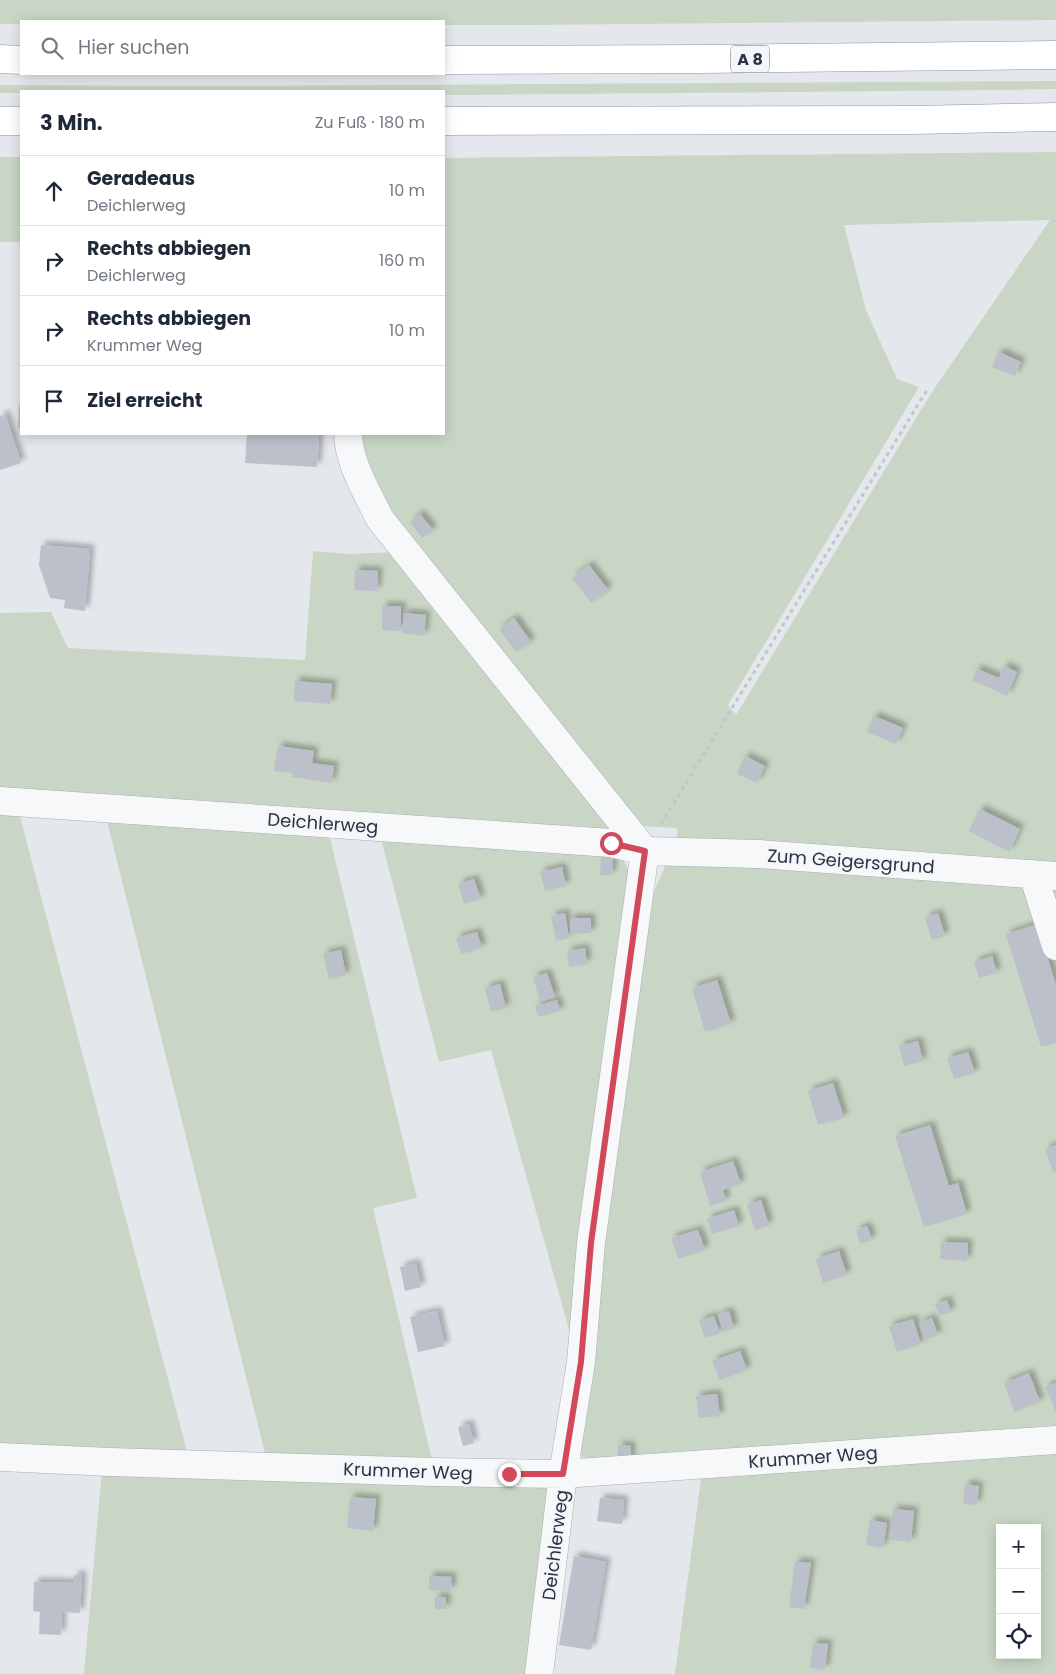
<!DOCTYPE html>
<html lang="de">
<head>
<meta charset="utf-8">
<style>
	:root { --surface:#fff; --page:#f2f2f3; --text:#1f2937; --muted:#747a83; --line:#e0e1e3 }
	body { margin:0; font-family:Poppins,sans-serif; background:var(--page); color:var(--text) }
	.controls { position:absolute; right:15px; bottom:15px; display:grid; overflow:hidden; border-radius:0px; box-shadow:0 2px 12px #0003 }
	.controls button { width:45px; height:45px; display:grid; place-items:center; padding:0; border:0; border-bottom:1px solid var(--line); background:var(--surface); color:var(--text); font:25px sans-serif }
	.stop { position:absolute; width:15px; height:15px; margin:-11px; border:4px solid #d1495b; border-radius:50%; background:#fff }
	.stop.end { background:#d1495b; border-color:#fff; box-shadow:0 1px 5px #0008 }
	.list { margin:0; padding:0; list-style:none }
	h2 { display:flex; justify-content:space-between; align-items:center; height:65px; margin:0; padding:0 20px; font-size:21px }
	h2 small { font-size:16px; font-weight:400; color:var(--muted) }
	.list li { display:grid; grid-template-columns:32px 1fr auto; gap:15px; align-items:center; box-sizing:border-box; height:70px; padding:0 20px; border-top:1px solid var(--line) }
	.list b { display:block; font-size:19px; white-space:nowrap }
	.list p { margin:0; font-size:16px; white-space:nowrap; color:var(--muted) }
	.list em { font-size:16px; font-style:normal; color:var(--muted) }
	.icon { flex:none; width:28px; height:28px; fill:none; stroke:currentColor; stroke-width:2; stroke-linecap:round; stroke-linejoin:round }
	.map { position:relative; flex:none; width:1056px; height:1674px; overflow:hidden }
	.search { position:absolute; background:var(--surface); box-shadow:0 2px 12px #0003; left:20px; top:20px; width:425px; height:55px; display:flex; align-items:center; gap:12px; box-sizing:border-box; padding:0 18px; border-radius:0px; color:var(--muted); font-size:19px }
	.panel { position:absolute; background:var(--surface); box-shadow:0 2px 12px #0003; left:20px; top:90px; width:425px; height:345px; border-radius:0px }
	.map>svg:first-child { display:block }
	.green { fill:#c9d6c5; fill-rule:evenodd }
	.building { fill:#bbc0ca; filter:url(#shadow) }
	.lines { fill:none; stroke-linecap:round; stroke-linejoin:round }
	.minor-casing { stroke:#a9aeb7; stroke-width:29 }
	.highway-casing { stroke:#8b94a3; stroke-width:29 }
	.path { stroke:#c2c5cb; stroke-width:3; stroke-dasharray:4 4; stroke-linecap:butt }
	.minor { stroke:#f7f8fa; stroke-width:28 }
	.highway { stroke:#fff; stroke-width:28 }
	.route { stroke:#d1495b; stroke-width:6 }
	.labels { text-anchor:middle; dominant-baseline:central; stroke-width:4.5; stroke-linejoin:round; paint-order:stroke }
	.shield { fill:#f4f6f9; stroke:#676e7b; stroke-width:1 }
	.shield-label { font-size:16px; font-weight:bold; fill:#2b3445 }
	.street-label { font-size:18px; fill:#2b3445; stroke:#f4f6f9 }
</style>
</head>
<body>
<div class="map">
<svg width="1056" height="1674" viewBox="0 0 1056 1674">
	<defs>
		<filter id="shadow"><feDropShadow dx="4.5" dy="-4.5" stdDeviation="2.5" flood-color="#0004"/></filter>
	</defs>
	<rect width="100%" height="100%" fill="#e4e7ec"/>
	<!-- green -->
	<path class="green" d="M0,0h1056v20l-529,5h-83v-4h-423v3h-21z
		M1056,81v8l-56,1 -533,5h-23v-4h-423v2h-21v-8l195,1z
		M1056,152v1522h-381l29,-217 -112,7 -16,-12 71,-544 20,-46 11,-4 -1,-30 -60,-3 -13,9 -604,-41v-180l51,-1 17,36 237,12 8,-109 37,3 70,-3 -38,-46 -18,-53 -2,-18h82v-276zM1050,220l-118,172 -196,323 -8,-10 191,-318 -22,-8 -31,-69 -22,-85zM1000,1528h37v127h-37z
		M0,157h21v85h-21z
		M0,808l18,1 171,650 -189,-9z
		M105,813l223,17 89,368 -44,10 61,261 -167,-8z
		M380,835l240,17 9,20 -56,472 -82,-294 -52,12z
		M102,1470l450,9 -23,195h-445z"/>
	<!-- building -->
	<path class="building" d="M999,352l22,10 -6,14 -23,-9z
		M19,405h2v23h-3z
		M5,414l16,49 -21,7v-54z
		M247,434l72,2 -2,31 -72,-4z
		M420,514l13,16 -11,8 -12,-16z
		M41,545l49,4 -5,62 -21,-3 1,-8 -15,-2 -11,-33z
		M589,565l19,25 -17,13 -19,-25z
		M355,570l23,1 -1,20 -23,-1z
		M382,606h19v25l-19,-1z
		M404,613l22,2 -2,21 -22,-3z
		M514,618l17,24 -15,10 -17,-23z
		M1004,666l13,6 -10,24 -35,-16 5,-11 22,9z
		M295,681l37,3 -2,20 -36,-3z
		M874,716l29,12 -7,16 -29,-12z
		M278,746l36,5 -2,12 22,3 -2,17 -40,-6 1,-4 -19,-2z
		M745,756l20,10 -8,17 -20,-9z
		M980,809l40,20 -11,23 -40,-21z
		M601,855l12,1 -1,19h-12z
		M562,867l4,19 -21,5 -5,-19z
		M474,879l7,20 -17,5 -6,-20z
		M565,913l4,25 -13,3 -5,-25z
		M938,913l7,23 -13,4 -7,-22z
		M570,918h21v15l-21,1z
		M1037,924l19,61v58l-15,4 -35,-113z
		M477,932l5,16 -21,6 -5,-16z
		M585,948l2,16 -18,3 -2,-16z
		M341,950l5,25 -17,4 -6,-25z
		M992,956l5,17 -18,5 -5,-16z
		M547,973l8,24 -15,5 -7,-25z
		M717,980l14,44 -26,8 -13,-44z
		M500,984l6,24 -15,4 -6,-24z
		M557,1000l3,11 -22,6 -3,-11z
		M918,1041l5,20 -19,5 -5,-20z
		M968,1052l7,21 -21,6 -7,-21z
		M833,1083l11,35 -26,7 -10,-34z
		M930,1125l19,61 9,-3 9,31 -43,13 -29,-91z
		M1056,1145v26l-3,1 -8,-23z
		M733,1161l8,23 -18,6 3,11 -16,5 -10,-34z
		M761,1200l8,25 -14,5 -8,-26z
		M734,1210l5,16 -27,8 -5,-15z
		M867,1226l5,14 -12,4 -4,-14z
		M698,1230l7,20 -27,9 -7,-21z
		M941,1242l27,1 -1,18 -27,-2z
		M839,1251l8,24 -24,8 -7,-24z
		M416,1263l5,24 -16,4 -5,-24z
		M947,1300l4,12 -12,4 -4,-12z
		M437,1311l8,35 -27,6 -8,-35z
		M729,1311l5,17 -11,4 -5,-17z
		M714,1316l6,17 -15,5 -6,-17z
		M932,1318l6,17 -14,5 -5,-17z
		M913,1319l8,25 -24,8 -8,-26z
		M740,1351l7,19 -27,10 -8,-19z
		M1029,1373l11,29 -26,10 -10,-29z
		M1056,1383v29l-11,-25z
		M717,1394l3,22 -21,2 -3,-22z
		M469,1424l5,19 -11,3 -5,-19z
		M618,1445l13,1v17h-13z
		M965,1484l14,2 -2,19 -14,-1z
		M350,1497l26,2 -3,32 -26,-3z
		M600,1498l24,2 -2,24 -25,-3z
		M893,1509l21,2 -3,31 -21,-2z
		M870,1520l17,3 -4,25 -17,-3z
		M574,1556l32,6 -15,88 -32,-5z
		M795,1562l16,1 -7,46 -15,-2z
		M74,1575h8l-2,38 -18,-1 -1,23 -22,-1 1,-22 -7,-1 1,-29 39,1z
		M429,1576l23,1 -1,14 -22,-1z
		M435,1597h11v12h-11z
		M813,1643l15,1 -3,26 -15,-2z"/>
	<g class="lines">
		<defs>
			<path id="minor" d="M348,434c1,30 19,58 32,85l265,332 -54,392 -10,119 -18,112 -24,200
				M0,801l611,42 34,8 114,3 297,22
				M1033,874l23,72
				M0,1457l110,5 324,10 129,2 493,-34"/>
			<path id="highway" d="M0,59l21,1
				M444,60l257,-1 355,-4
				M0,121h21
				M444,121l470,-1 142,-3"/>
		</defs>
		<!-- minor casing -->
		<use href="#minor" class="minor-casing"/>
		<!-- highway casing -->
		<use href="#highway" class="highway-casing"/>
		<!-- path -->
		<path class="path" d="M661,824l266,-434"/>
		<!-- minor -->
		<use href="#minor" class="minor"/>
		<!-- highway -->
		<use href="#highway" class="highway"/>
	</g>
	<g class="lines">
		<!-- route -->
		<path class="route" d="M509,1474h54l18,-112 10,-119 54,-392 -34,-8"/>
	</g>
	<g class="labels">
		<!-- shield labels -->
		<rect class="shield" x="731" y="45.5" width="38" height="27" rx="4"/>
		<g class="shield-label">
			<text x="750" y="59">A 8</text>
		</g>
		<!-- street labels -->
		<g class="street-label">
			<text transform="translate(323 823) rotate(4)">Deichlerweg</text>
			<text transform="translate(851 861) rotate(4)">Zum Geigersgrund</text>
			<text transform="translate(813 1457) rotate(-4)">Krummer Weg</text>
			<text transform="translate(408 1471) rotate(2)">Krummer Weg</text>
			<text transform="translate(555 1545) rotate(-83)">Deichlerweg</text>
		</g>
	</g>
</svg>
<div class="controls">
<button>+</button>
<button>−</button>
<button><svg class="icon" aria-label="locate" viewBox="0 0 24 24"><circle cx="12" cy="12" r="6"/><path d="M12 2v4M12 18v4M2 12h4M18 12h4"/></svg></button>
</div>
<div class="stop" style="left:611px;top:843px"></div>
<div class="stop end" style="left:509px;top:1474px"></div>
<div class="search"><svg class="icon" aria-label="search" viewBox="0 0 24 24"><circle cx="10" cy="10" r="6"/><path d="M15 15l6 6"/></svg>Hier suchen</div>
<section class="panel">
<h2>3 Min.<small>Zu Fuß · 180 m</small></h2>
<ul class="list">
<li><svg class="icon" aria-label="ahead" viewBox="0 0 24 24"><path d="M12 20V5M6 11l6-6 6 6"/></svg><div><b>Geradeaus</b><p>Deichlerweg</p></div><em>10 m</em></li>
<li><svg class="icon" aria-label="right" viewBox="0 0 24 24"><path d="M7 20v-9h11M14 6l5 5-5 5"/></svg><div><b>Rechts abbiegen</b><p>Deichlerweg</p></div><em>160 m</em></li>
<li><svg class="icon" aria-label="right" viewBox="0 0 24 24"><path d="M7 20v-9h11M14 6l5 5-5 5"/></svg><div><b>Rechts abbiegen</b><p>Krummer Weg</p></div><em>10 m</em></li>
<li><svg class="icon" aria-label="arrive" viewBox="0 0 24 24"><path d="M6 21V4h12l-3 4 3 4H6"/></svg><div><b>Ziel erreicht</b></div></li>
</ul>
</section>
</div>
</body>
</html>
